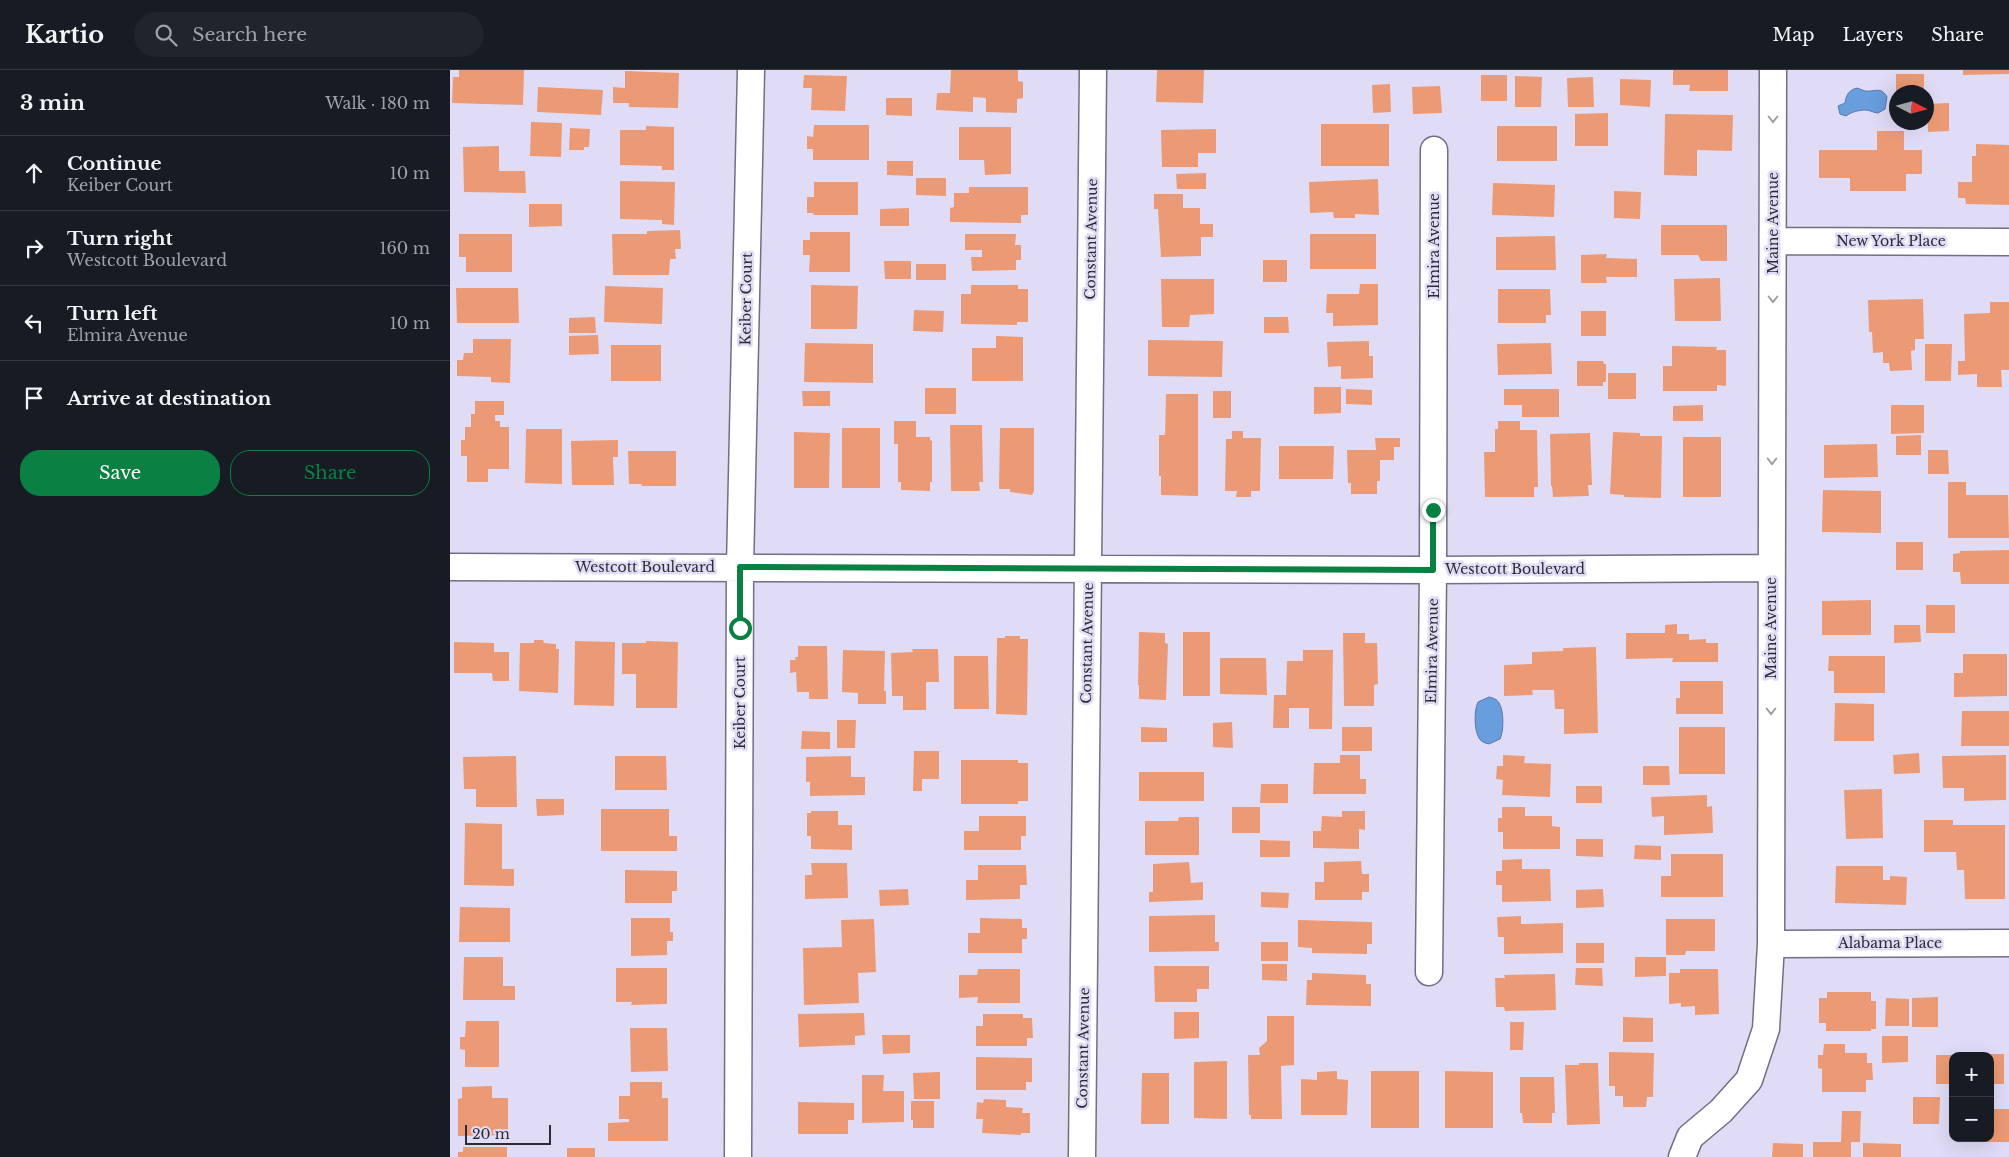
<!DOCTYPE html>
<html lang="en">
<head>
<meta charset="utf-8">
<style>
	:root { --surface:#171b24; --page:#20242c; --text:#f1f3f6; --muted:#9ea1a6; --line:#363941; --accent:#0b8043 }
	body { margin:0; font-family:"Libre Baskerville",serif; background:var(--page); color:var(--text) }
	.controls { position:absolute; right:15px; bottom:15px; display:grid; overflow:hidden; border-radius:10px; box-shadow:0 5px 20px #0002 }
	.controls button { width:45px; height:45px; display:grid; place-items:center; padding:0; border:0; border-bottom:1px solid var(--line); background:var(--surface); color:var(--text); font:25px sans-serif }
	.compass { position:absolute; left:1439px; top:15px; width:45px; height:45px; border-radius:50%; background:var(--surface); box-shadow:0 5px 20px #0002; rotate:96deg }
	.scale { position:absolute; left:15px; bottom:12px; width:86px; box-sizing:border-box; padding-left:5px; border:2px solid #2c2a34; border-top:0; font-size:14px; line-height:18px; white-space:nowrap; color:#2c2a34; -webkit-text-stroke:4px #e1dcf6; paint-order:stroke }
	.stop { position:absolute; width:15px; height:15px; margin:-11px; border:4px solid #0b8043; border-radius:50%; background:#fff }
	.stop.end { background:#0b8043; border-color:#fff; box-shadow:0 1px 5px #0008 }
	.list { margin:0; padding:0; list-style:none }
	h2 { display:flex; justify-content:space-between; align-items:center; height:65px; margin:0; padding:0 20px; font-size:21px }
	h2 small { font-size:16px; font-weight:400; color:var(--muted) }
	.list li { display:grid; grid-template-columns:32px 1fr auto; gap:15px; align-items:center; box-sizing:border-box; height:75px; padding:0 20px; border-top:1px solid var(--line) }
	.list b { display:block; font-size:19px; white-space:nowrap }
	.list p { margin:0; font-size:16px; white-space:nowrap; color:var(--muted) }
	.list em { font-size:16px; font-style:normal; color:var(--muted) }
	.actions { display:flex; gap:10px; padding:15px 20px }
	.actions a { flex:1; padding:11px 0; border:1px solid var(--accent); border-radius:20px; text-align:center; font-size:18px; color:var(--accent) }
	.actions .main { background:var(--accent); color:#fff }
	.icon { flex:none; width:28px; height:28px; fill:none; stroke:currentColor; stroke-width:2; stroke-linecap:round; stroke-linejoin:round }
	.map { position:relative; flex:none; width:1559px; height:1087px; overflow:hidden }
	header { display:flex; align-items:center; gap:30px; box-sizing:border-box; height:70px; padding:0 25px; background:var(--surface); border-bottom:1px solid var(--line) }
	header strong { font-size:24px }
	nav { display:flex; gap:28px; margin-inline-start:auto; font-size:18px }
	.search { width:350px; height:45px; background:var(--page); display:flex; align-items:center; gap:12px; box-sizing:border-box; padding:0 18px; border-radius:28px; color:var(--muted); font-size:19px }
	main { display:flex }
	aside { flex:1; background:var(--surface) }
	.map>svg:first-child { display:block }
	.water { fill:#689dde; stroke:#567aab }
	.building { fill:#ec9a75 }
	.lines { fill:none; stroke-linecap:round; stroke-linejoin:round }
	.minor-casing { stroke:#726e85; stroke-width:29 }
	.minor { stroke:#fff; stroke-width:26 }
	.oneway { stroke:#a09fa4 }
	.route { stroke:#0b8043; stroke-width:6 }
	.labels { text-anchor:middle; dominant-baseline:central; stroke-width:5; stroke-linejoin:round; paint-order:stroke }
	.street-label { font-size:14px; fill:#2c2a34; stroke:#e1dcf6 }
</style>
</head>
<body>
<header>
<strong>Kartio</strong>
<div class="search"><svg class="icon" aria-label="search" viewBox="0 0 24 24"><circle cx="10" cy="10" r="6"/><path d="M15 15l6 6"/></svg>Search here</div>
<nav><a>Map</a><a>Layers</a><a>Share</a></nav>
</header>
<main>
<aside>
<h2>3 min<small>Walk · 180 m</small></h2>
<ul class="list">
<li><svg class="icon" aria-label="ahead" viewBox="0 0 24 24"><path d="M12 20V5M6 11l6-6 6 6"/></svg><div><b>Continue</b><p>Keiber Court</p></div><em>10 m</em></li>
<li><svg class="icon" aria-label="right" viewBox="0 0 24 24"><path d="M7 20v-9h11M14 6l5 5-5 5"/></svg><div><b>Turn right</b><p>Westcott Boulevard</p></div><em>160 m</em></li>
<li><svg class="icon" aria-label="left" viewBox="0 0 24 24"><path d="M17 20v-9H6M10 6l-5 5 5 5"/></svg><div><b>Turn left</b><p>Elmira Avenue</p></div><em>10 m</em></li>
<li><svg class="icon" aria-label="arrive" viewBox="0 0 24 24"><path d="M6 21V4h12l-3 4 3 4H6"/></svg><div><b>Arrive at destination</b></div></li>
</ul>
<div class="actions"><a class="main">Save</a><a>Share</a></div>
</aside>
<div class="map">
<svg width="1559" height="1087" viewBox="0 0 1559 1087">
	<rect width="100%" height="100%" fill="#e1dcf6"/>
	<!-- water -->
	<path class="water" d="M1407,18c3,1 5,2 8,3 10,1 16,-5 22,6l-2,12 -7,4c-4,0 -8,-3 -12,-3 -7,0 -15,2 -20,6l-6,-2 -2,-8 7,-3c1,-8 4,-13 12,-15z
		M1039,627c4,1 8,2 10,6 5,8 5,28 1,36l-11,5c-4,-1 -8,-2 -10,-6 -5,-8 -5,-28 -1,-36z"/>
	<!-- building -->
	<path class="building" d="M9,0h65l-1,35 -71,-2 1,-26h6z
		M501,0h67v11l5,1v16l-6,1v14l-31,-1v-14l-13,-1v15l-37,-2 1,-17h13z
		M707,0h47l-1,33 -47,-1z
		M1223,0h55v21h-39l1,-6h-17z
		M1513,0h46v4l-46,1z
		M175,1l54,2 -1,35 -49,-1v-4h-16v-16l12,1z
		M1446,4h28v18h-28z
		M354,5l43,1 -2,35 -34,-1 1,-22h-9z
		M1031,5h26v26h-26z
		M1065,6l27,1 -1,30h-26z
		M1143,7l1,30h-26l-1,-29z
		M1170,9l31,1 -1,27 -30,-2z
		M940,14l1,28 -18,1 -1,-28z
		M990,16l2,27 -29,1 -1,-27z
		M88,17l65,3 -2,25 -64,-3z
		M436,28h26v18l-26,-1z
		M1499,33v28l-21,1 -1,-28z
		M1158,43v33h-33v-32z
		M1215,44l68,1 -1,36 -35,-1v26l-33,-1z
		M81,52l31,1 -1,34 -31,-1z
		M871,54h68v42h-68z
		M364,55h55v35h-56v-11h-6v-13l6,1z
		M196,56l28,1v43h-12v-4l-42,-1v-35h26z
		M1047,56h60v35h-60z
		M509,57h52v47l-26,1 -1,-15h-25z
		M120,58l20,1 -1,18h-5v3h-15z
		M766,59v24h-18v14h-36l-1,-37z
		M1427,61h27v19h18v24h-16v17h-56v-13h-31v-28h58z
		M1526,74l33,1v60l-43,-1 -1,-6h-7v-16h14v-26h4z
		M49,76v25h26l1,22 -62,-1 -1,-45z
		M437,91h26v15l-26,-1z
		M756,103v16h-29l-1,-15z
		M466,108h30v18l-30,-1z
		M928,109l1,36 -24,-1v4h-21l-1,-6 -23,1 -1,-31z
		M170,111l55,1 -1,43 -12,-1v-4l-42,-1z
		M364,112h44v33h-44l-1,-2h-6v-16h7z
		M1043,113l62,2 -1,32 -62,-2z
		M519,117h59v28h-7v8l-71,-1v-14l4,-1v-14h15z
		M1164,121l27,1 -1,27 -26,-1z
		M704,124h29v14h17v16h13v13h-12v19l-40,1 -3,-48h-4z
		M79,134h33v22l-33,1z
		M459,138v18h-29v-17z
		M1211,155h66v36h-26l-3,-6h-37z
		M230,160l1,19h-6l1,10h-6l-1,16h-56l-1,-41h35v-3z
		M360,162h40v40h-41l1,-17h-7v-15h7z
		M9,164h53v38h-46v-15h-7z
		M515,164h51l-1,11h6v15h-5v10l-44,1 -1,-14h11v-7h-17z
		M860,164h66v35h-66z
		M1105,166l1,34h-60v-33z
		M1157,184l-1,4 31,1v18h-31l1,6h-26v-28z
		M813,190h24v22h-24z
		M434,191h27v18h-26z
		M466,194h30v16h-30z
		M1270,208l1,43h-46l-1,-42z
		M711,209h53v35l-24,1 -1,12h-27z
		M910,214h18v41l-45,1v-13h-7l1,-19h32z
		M361,215l47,1 -1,43h-46z
		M521,215h47v4h10v33h-11v3l-56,-1v-30h10z
		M155,216l58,2 -1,36 -58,-2z
		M6,218h62l1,35h-62z
		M1048,219h52l1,26h-5v8h-48z
		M1473,229l1,40h-9v11l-4,1 1,19 -22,1 -1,-8h-6v-11l-10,1 -1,-21h-3l-1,-32z
		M1540,232h19v68h-8l1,17h-25v-13l-19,1v-14h7l-1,-47 26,-1z
		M464,240l30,1 -1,21 -30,-1z
		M1131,241h25v25h-25z
		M145,247l1,16h-27v-15z
		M814,247h24l1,16h-25z
		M148,265l1,19 -30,1v-19z
		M546,266l27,1v44h-51v-33h24z
		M23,269h38l-1,44 -19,-1v-5l-34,-1v-16h6l1,-7h9z
		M698,270l75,1 -1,36 -74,-1z
		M919,271v15h4v22l-32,1v-13l-13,1 -1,-25z
		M355,273l68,1v39l-69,-1z
		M1101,273l1,31 -54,1 -1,-31z
		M1475,274h27l-1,37h-26z
		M161,275h50v36h-50z
		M1222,276l45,1 -1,3h10v36l-9,-1v6h-54v-25h9z
		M1127,291h26l1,3h2v18h-3v4h-26z
		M1158,303h28v26h-28z
		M864,317h27v26l-27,1z
		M475,318h31v26h-31z
		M896,319l26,1v15l-26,-1z
		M1054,319h55v28h-37v-12h-18z
		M352,321h28v15h-27z
		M763,321h18v27h-18z
		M716,324h32v102l-37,-1v-19h-2v-41h6z
		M25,331h29v14h-9v6h5v6h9v42h-21v13h-21v-26h-6v-16h4v-13h6v-13h4z
		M1253,335v16h-30v-15z
		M1441,335h33v28l-33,1z
		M444,351h22v16h14v3l2,1v41h-2v9l-29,-1v-8h-3v-38h-4z
		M1048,351h22v9h17l1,57h-4v10h-49l-1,-45h11v-23h3z
		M500,355h32l1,57h-4l1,9h-29z
		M392,358h38v60h-38z
		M550,358h34v63l-2,4 -22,-3v-3h-11z
		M76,359h36v55l-37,-1z
		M782,361h11v7h18l-1,53h-9v6h-15l1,-6h-12l1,-52h6z
		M344,362l36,1 -1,55h-35z
		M1163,362l27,1v3h22l-1,62 -37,-1v-2l-14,-1z
		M1140,363l2,52h-4l1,11 -36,1 -1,-11h-1l-1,-52z
		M1471,365v20h-25v-19z
		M1233,367h38v60h-38z
		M925,368h25v9h-6v13h-14v21h-3v13h-26v-11h-3l-1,-33h29z
		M168,370v17h-5l1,28h-42l-1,-44z
		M1427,374l1,33 -54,1v-33z
		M829,376h55l-1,33h-54z
		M1478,380h20l1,24h-21z
		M178,381h48v35h-35l1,-2h-13z
		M1498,412h18v13h42l1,43h-61z
		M1373,420l58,1v42l-59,-1z
		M1446,472h27v28h-27z
		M1559,480v34h-48l-1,-12h-7v-18l7,-1v-2z
		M1421,530v35h-49v-34z
		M1476,535h29v28h-29z
		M1227,554v10h12v6l17,-1v4h12v19h-46l1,-4 -47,1v-26h39v-8z
		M1444,555h26l1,17 -27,1z
		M689,562l26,1v10l3,1 -2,56 -27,-1v-14h-1z
		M733,562h27v64h-27z
		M893,563h22v10h12l1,41 -4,1v21h-30z
		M555,566h15v3h8l-1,76 -31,-1 1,-76h8z
		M84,570h9l1,3 12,1v5h3l-1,44 -39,-2 1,-48h14z
		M125,571l40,1 -1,64 -40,-1z
		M196,571l32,1 -1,66h-41v-34h-14v-31h24z
		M4,572l40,1v9h15v29h-16l-1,-8h-38z
		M348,576h29l1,53h-19v-7h-12l-1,-20 -6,1v-13h6l-1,-3h3z
		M1146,577l2,86 -34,1v-25h-9l-1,-19h-22l1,5 -29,1v-31l28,-1v-12l31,-1v-3z
		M462,579h26l1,33h-13v28h-23v-14h-11l-1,-43 22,-1z
		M393,580l42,1 -1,40h2v13h-28v-11l-16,-1z
		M853,580h30l-1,79h-23v-21h-20v20h-16l1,-33h12l1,-34h16z
		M1513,584h44v42l-53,1v-24h9z
		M504,586h34l1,53h-35z
		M1379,586h56v37h-51v-22h-6z
		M770,588h46l1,37 -47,-1z
		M1230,611h43v33h-47v-16h4z
		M1385,633l39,1v37h-40z
		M1512,641h47v35h-48z
		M387,650h19l-1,28h-18z
		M782,652l1,26 -20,-1v-24z
		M691,657l26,1v14h-26z
		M892,657h30v24h-30z
		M1229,657h46v47h-46z
		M352,661l28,1v17h-29z
		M464,681h25v28h-17v12h-9z
		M1469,683l1,20 -26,1 -1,-19z
		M890,685h20v24h6v15h-53l1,-31h26z
		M1053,685l22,1 -1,7 27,1 -1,33 -48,-2 1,-15 -7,-1 1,-13h6z
		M1556,685v45l-42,1v-13h-21l-1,-32z
		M66,686l1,51h-41v-18h-12l-1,-32z
		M165,686h51l1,34h-52z
		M401,686v21h14v18l-55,1v-14h-4v-25z
		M511,690h57v3h10v38h-10v3h-57z
		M1193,696h26l1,19h-27z
		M689,702h65v29h-65z
		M811,714h27v19h-28z
		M1126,716h26v17h-26z
		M1432,719l1,49 -37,1 -2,-49z
		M1257,725v12l5,-1 1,27 -49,2v-19l-12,1 -1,-20z
		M86,729h28v16l-27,1z
		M782,737h28v26h-28z
		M1052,737h23v9h27v10l8,1v22h-57v-17h-5v-14h4z
		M151,739h68v27h8v15h-76z
		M361,741h27v14h14v25l-41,-1v-13h-4v-23h4z
		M892,741h23v19l-6,-1v20l-46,-1v-17h8l1,-15 20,1z
		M529,746h47v20h-5v14h-57v-19h15z
		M729,747h20v38h-54v-34h33z
		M1474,750h29v5h52v74h-40l-1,-29h-7l-1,-18h-32z
		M15,753l37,1v45h12v17l-50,-1z
		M1126,769h27v18l-27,-1z
		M810,770l30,1v16h-30z
		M1185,775l26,1v14l-27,-1z
		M1221,784h52v43h-62v-21h10z
		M1072,789v10h28l1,32 -49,1v-17h-6v-14h6v-11z
		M911,791l1,13h7v18h-7v8h-47v-18h9v-20z
		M739,792l2,21 12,-1v18l-54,2v-10h4v-28z
		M361,793h36l1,35 -43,1v-24h7z
		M528,795h48l1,20h-7v14l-54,1v-20h12z
		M1386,796h47v14h7v-4l17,1 -1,28 -71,-2z
		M175,800l52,1v20h-5v12h-47z
		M458,819l1,16 -29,1 -1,-16z
		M1153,819l1,18 -28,1v-18z
		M811,822l28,1 -1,15 -27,-1z
		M10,837l50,1v34h-51z
		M765,845v27h4v9l-70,1v-36z
		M1071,846v8l42,-1v30l-59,1v-17h-6l-1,-20z
		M181,848h39v14h3v9h-6v14l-36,1z
		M530,848l42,1v9h5v11h-5v14h-54v-20h12z
		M424,849l2,53 -18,1 1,30 -55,2 -1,-57 39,-1 -1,-27z
		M1216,849h49v32h-29l-1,4h-19z
		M848,850l74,2v22h-5v10l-55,-1v-5l-14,-1z
		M811,872h27v19h-27z
		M1126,873h28v20h-28z
		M14,887h39v29h12v14h-52z
		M1185,887h31v19l-31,1z
		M812,894h25v17l-25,-1z
		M704,896h55v23h-12v13h-42z
		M166,898h51v36l-36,1 1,-3h-16z
		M1126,898h26l1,18 -28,-1z
		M528,899h42v34h-43l1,-6 -19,1v-23h18z
		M1230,899h38l1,45 -24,1v-9l-14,1v-4l-12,1v-31h11z
		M862,903l54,2v9h5v22l-65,-1 1,-25h5z
		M1105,904l1,36 -51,1 -1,-4h-8l-1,-29h10l-1,-3z
		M1377,922h44v9h5v28h-5v2h-45v-8h-7v-25h8z
		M1488,927v30h-26v-29z
		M1436,928l23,1v27h-24z
		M724,942h25v26l-25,1z
		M414,943l1,22 -10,1v9l-56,2 -1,-33z
		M533,944h40v4h9l1,20h-6v8h-51v-20h7z
		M817,946h27v49l-13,1 1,53h-31v-4h-2l-1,-60h12l-1,-7 8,-7z
		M1173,947l30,1v24h-30z
		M16,951h33v46h-34v-17l-5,-1v-12h5z
		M1060,952h14l-1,28h-13z
		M180,958h37l1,43 -37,1z
		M432,965h28v18l-27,1z
		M1432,966h26v26l-26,1z
		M1374,974h21v9h22v10h5l1,17h-7v12h-44v-23l-4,-1v-13h5z
		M1159,982l45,1 -1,44h-6l-1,10h-23v-11h-8v-10h-6z
		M1540,984h14v30h-14z
		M1486,985h17v29h-17z
		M526,987l56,1v24h-6v8h-50z
		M777,991v58l-33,-1v-56z
		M1129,993h19l2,61 -33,1 -2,-60h14z
		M887,1001v8l11,1 -1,35h-46v-36l16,1v-8z
		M921,1001h48v57h-48z
		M995,1001l48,1v56h-48z
		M490,1002v27h-26l-1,-26z
		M692,1003h27v51h-28z
		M412,1005h22l-1,16h21v31l-42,1z
		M1070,1007h34l1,36h-3v10h-29l-1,-10h-2z
		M180,1012h32v16h6v43h-60v-18l21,-1v-3h-10v-23h11z
		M42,1016v12h16v37l-50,1v-37l4,-1v-11z
		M1463,1027h27l-1,27h-26z
		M534,1029l22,1v7l17,1 -1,5h8v20h-9v2l-39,-2 1,-14h-7l1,-17 6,1z
		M461,1031h23v27h-21v-8h-2z
		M348,1032l56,1v17h-6v14h-50z
		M1540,1039h19v33h-49v-4h30z
		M1392,1041h19l-1,31h-9v15h-38v-15h28z
		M1323,1073l30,1v13h-31z
		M1413,1073l38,1v13h-38z
		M13,1077h44v10h-49v-5h5z
		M117,1078h28v9h-28z"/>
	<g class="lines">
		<defs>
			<path id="minor" d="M1323,171l236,1
				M0,497l983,3 338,-2
				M1321,874l238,-1
				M979,902l4,-402 1,-420
				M288,1087l2,-590 11,-497
				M632,1087l11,-1087
				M1232,1087l8,-20 31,-26 28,-31 17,-51 5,-85 2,-874"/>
		</defs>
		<!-- minor casing -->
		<use href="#minor" class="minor-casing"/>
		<!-- minor -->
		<use href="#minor" class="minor"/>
	</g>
	<!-- one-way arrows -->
	<defs><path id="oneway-chevron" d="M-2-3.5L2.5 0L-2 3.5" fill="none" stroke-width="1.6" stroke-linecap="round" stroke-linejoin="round" transform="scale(1.25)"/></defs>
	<g class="oneway">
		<use href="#oneway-chevron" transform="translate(1323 49) rotate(90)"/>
		<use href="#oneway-chevron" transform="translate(1323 229) rotate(90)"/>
		<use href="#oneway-chevron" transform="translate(1322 391) rotate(90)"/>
		<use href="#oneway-chevron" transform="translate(1321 641) rotate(90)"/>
	</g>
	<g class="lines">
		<!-- route -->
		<path class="route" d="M290,558v-61l693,3v-60"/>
	</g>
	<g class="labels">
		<!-- street labels -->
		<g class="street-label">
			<text transform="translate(1323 153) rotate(-90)">Maine Avenue</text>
			<text transform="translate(641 169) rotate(-89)">Constant Avenue</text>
			<text x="1441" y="171">New York Place</text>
			<text transform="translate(984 176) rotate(-90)">Elmira Avenue</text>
			<text transform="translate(296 229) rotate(-89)">Keiber Court</text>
			<text x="195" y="497">Westcott Boulevard</text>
			<text x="1065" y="499">Westcott Boulevard</text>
			<text transform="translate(1321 558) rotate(-90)">Maine Avenue</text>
			<text transform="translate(637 573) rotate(-89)">Constant Avenue</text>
			<text transform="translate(982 581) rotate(-89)">Elmira Avenue</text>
			<text transform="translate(290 633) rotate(-90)">Keiber Court</text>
			<text x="1440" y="873">Alabama Place</text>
			<text transform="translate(633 978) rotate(-89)">Constant Avenue</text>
		</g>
	</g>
</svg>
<div class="controls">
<button>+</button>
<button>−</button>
</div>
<svg class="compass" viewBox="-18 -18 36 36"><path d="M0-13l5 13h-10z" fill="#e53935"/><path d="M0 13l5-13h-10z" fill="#9ea1a6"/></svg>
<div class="scale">20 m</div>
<div class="stop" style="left:290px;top:558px"></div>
<div class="stop end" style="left:983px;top:440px"></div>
</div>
</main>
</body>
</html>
